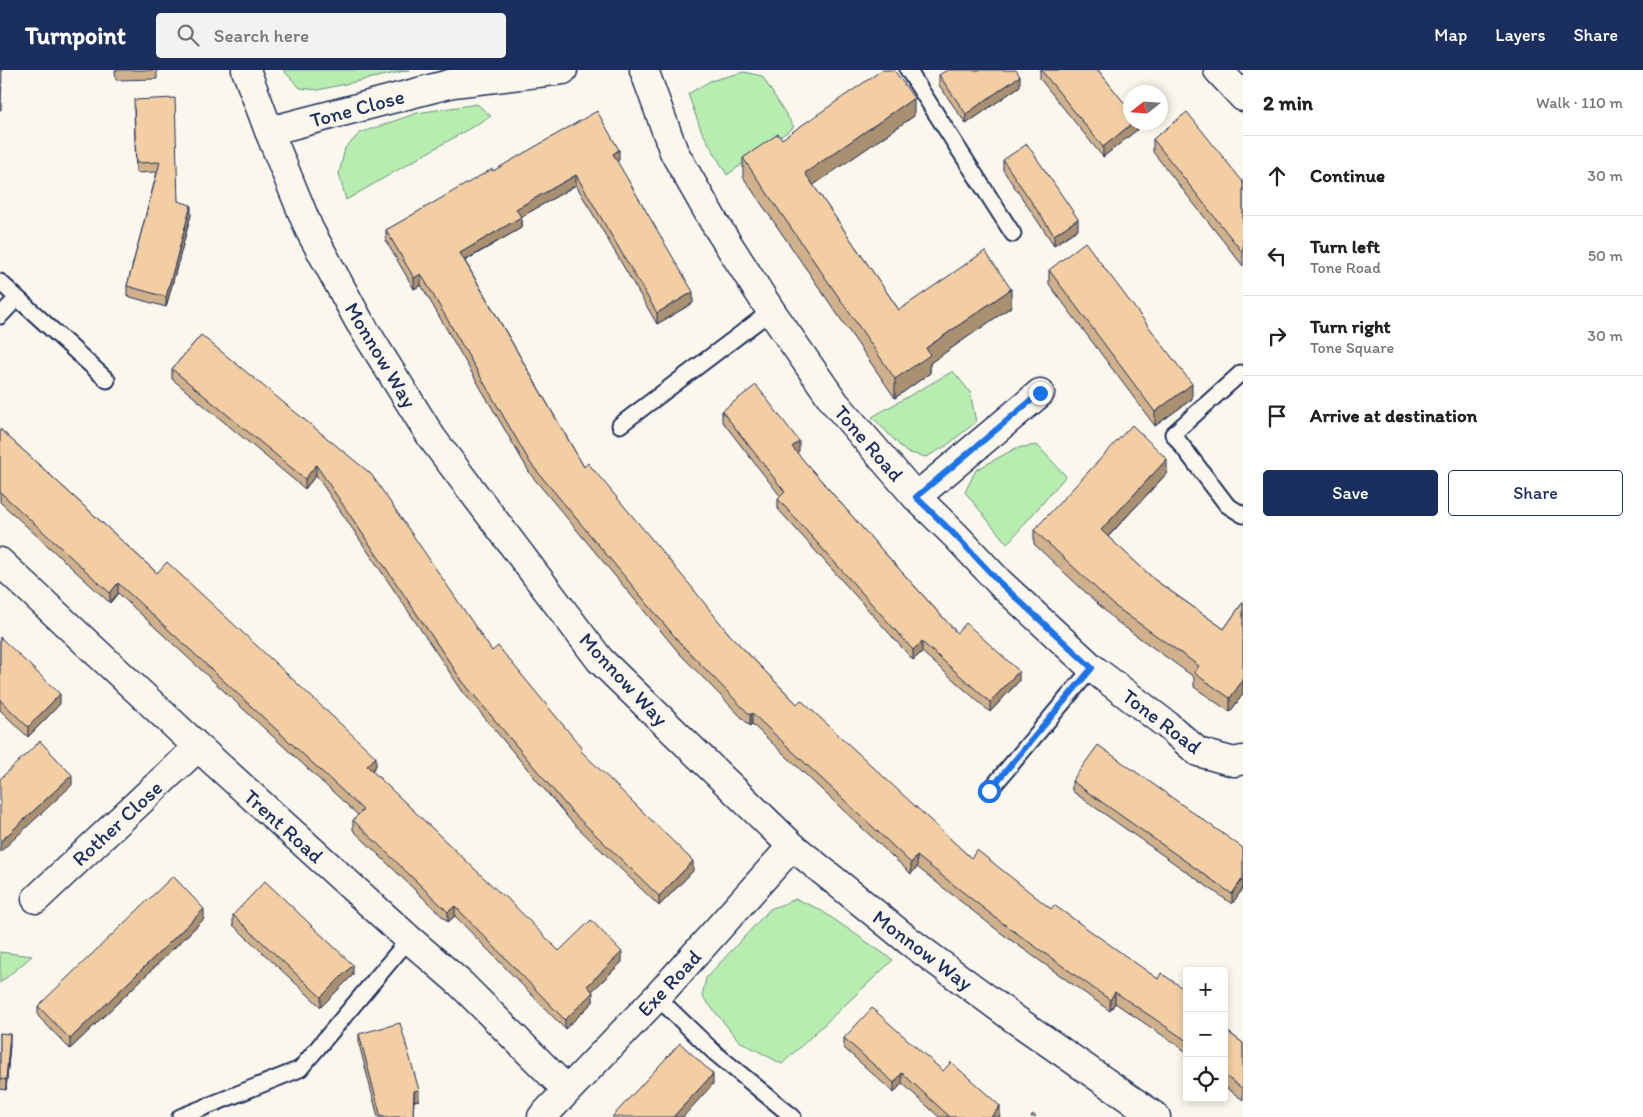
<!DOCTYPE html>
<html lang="en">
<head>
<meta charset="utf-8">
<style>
	:root { --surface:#fff; --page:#f2f2f2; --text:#202124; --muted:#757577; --line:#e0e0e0; --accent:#1b2f5e }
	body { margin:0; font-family:Itim,sans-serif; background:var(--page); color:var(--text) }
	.controls { position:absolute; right:15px; bottom:15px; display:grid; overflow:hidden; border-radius:5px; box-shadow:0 2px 8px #0003 }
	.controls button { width:45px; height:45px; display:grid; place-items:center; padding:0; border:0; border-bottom:1px solid var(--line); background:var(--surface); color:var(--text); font:25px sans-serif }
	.compass { position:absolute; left:1123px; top:15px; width:45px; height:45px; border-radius:50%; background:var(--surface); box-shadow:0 2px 8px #0003; rotate:253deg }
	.stop { position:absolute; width:15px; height:15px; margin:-11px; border:4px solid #1a73e8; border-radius:50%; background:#fff }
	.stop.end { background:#1a73e8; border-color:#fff; box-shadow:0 1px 5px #0008 }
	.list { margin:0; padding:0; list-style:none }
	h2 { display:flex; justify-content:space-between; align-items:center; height:65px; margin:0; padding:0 20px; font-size:21px }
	h2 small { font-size:16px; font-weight:400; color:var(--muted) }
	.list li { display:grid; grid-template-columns:32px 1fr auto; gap:15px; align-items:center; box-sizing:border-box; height:80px; padding:0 20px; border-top:1px solid var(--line) }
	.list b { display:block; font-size:19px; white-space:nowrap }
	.list p { margin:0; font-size:16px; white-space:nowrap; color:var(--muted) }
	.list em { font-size:16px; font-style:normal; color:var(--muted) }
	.actions { display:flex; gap:10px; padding:15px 20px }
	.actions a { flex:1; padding:11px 0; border:1px solid var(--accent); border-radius:5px; text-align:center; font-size:18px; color:var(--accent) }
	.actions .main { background:var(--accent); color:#fff }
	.icon { flex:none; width:28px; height:28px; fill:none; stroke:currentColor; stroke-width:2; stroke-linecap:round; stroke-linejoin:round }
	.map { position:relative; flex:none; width:1243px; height:1047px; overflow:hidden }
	header { display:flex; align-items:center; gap:30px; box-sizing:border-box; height:70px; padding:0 25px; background:var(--accent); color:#fff }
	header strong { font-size:24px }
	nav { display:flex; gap:28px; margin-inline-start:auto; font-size:18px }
	.search { width:350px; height:45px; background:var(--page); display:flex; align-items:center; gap:12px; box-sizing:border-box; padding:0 18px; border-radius:5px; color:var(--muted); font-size:19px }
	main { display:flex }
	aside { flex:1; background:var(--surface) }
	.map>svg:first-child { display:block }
	.green { fill:#b7edaf; stroke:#698e86 }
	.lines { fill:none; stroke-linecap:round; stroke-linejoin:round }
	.lane-casing { stroke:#1b2f5e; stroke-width:19 }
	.street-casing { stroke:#1b2f5e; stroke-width:31 }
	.secondary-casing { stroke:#1b2f5e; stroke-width:31 }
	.lane { stroke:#fbf7ec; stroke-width:15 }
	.street { stroke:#fbf7ec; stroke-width:28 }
	.secondary { stroke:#fbf7ec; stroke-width:28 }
	.wall { fill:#d0b18b; stroke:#1b2f5e }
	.shaded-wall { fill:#a99071; stroke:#1b2f5e }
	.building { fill:#f2cea2; stroke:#1b2f5e }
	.route { stroke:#1a73e8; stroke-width:6 }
	.labels { text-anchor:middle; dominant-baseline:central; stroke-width:4; stroke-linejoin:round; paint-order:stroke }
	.street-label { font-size:21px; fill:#1b2f5e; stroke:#fbf7ec }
</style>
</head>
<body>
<header>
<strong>Turnpoint</strong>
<div class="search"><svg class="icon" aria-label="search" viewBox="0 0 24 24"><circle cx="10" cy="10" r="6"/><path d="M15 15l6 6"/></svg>Search here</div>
<nav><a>Map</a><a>Layers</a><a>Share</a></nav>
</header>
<main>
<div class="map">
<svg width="1243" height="1047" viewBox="0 0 1243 1047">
	<rect width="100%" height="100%" fill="#fbf7ec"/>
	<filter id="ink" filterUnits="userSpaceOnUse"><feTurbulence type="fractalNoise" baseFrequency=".02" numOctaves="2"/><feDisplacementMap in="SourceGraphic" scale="10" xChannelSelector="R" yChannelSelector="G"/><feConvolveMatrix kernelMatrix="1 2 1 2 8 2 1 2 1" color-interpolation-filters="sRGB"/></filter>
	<g filter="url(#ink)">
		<!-- green -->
		<path class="green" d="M283,0h126l-91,20 -18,-2z
			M744,2l18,4 32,51 -67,48 -26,-45 -13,-36 22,-13z
			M477,34l14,12 -145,84 -7,-26 6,-26 15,-15 57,-20z
			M953,301l17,21 6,30 -30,24 -20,11 -20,-5 -34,-35z
			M1037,375l29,31 -59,68 -42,-52 11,-22 40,-22z
			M796,829l23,10 74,51 -111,104 -43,-23 -37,-45 4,-18 64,-69z
			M0,882l32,4 -32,27z"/>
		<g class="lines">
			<defs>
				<path id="lane" d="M908,0l105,164
					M0,212l107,98
					M0,246l17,-18
					M1241,303l-68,61 54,71 16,10
					M620,355l151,-114
					M989,721l103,-123
					M657,927l58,56 78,64
					M180,1047l120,-48 109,-130"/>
				<path id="street" d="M644,0l30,82 40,70 57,89 64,92 81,94 40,39 44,47 92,85 75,57 31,27 36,10 9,-2
					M1218,0l25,27
					M269,61l184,-48 110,-13
					M916,427l124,-104
					M0,492l198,185 211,192 52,45 106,106
					M36,829l162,-152
					M542,1047l115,-120 135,-151"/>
				<path id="secondary" d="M246,0l23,61 40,98 50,92 73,117 168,222 192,186 117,95 107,79 140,97"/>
			</defs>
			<!-- lane casing -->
			<use href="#lane" class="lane-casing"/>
			<!-- street casing -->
			<use href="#street" class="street-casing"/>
			<!-- secondary casing -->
			<use href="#secondary" class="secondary-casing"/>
			<!-- lane -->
			<use href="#lane" class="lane"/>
			<!-- street -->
			<use href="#street" class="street"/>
			<!-- secondary -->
			<use href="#secondary" class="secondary"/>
		</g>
		<!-- wall -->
		<path class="wall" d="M115,0h42v9l-41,1z
			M1040,0h58l40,52v7l-35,28 -63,-78z
			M939,5l81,11 -54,38 -27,-39z
			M134,40l44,91 13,14 -25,92 -39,-11v-10l30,-114 -21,1z
			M914,46l-101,69 86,125 112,-3 -81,56v10l-35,25 -152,-221v-19l39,-19z
			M1153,69l90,43v84l-90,-114z
			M619,90l-2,2 76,141 -36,21 -81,-139 -55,32v11l-56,33 119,206 145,167 68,70 174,154 80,51 107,70 29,12v61l-72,-49 -5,8 -109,-78 -84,-66 -6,7 -159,-150 -2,2 -70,-72 -149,-179 -110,-190 -7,4 -28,-48v-11l107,-59z
			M1003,90l75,69 -24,16 -51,-75z
			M1049,200l143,129 -37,27 -106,-142z
			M201,265l291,316 90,102 111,118 -34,35 -89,-86 -107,-128 -147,-217 -11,14 -133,-110v-10z
			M722,341l77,40 -2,2 75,86 85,94 62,48 -29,31 -68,-60 -9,8 -135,-151v-10l3,-2 -59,-76z
			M0,359l157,144 219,193 -4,5 187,180 63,11 -30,29 1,11 -28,27 -110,-113 -7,6 -95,-92v-10l5,-5 -38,-35 -202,-187 -8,10 -110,-101z
			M1167,403l-59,64 47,43 69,49 19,-27v92l-13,18 -36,-25v-10l-78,-56 -82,-77v-14z
			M0,567l60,67 -32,33 -28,-27z
			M1072,711l171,67v40l-11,16 -160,-113z
			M233,845l120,60 -32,32 -88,-82z
			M204,849l-134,130 -32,-33v-10z
			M1224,959l19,14v57l-19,-14z
			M0,963l10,11 -4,46 -6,-1z
			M359,964l60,66 -5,1 -1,16h-35l-19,-73z
			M844,968l99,33 57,45 -61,1 -37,-34 -8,10 -50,-45z"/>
		<!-- shaded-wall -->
		<path class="shaded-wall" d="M1020,6v10l-54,38v-10z
			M914,28v18l-109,75v-18z
			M1134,52h4v7l-35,28v-10z
			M619,80v10l-6,4v-10z
			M576,105v10l-60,35v-11z
			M191,135v10l-25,92v-10z
			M521,147v11l-61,35v-10z
			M1078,149v10l-24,16v-10z
			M421,204v11l-7,4v-11z
			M1011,219v18l-81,56v10l-35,25v-19l31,-31z
			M693,222v11l-36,21v-11z
			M1192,314v15l-37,27v-14z
			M799,371v10l-7,6v-10z
			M1167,389v14l-66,71v-14z
			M316,395v10l-11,14v-10z
			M118,513v10l-8,10v-10z
			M922,572v10l-9,8v-10z
			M1019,601v10l-29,31v-10z
			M1243,610v14l-13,18v-14z
			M60,624v10l-32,33v-10z
			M752,643v11l-2,2v-11z
			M376,687v9l-9,10v-10z
			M72,705v10l-72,67v-10z
			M917,786v11l-6,7v-11z
			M693,791v10l-34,35v-10z
			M1243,808v10l-11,16v-10z
			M455,836v10l-7,6v-10z
			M204,839v10l-134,130v-10z
			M622,882v10l-35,34v-10z
			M353,895v10l-32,32v-10z
			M593,922v10l-28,27v-9z
			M1115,922v11l-5,8v-11z
			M10,964v10l-4,46v-10z
			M902,1003v10l-8,10v-10z
			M713,1004v10l-30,33h-10z
			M419,1020v10l-5,1v-10z
			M1000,1036v11h-9z"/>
		<!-- building -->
		<path class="building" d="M0,0h2l-1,40h-1z
			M882,0h12l20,28 -109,75 94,137 86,-59 26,38 -85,59 4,7 -35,24 -152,-221 35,-24 4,5z
			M947,0h69l4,6 -54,38 -27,-39z
			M1041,0h57l32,40v12h4l-31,25z
			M175,28l3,103 13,4 -25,92 -39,-11 33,-124 -24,1 -2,-63z
			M597,41l22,39 -6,4 80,138 -36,21 -81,-138 -60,34 5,8 -61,36 124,214 4,-4 102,122 39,49 68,70 4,-4 170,158 6,-8 74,59 3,-4 104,74 3,-6 26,18v50l-72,-49 -5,8 -109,-78 -84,-66 -6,7 -159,-150 -2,2 -70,-72 -149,-179 -110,-190 -7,4 -28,-48 106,-61 1,2z
			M1187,42l56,70v71l-90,-114z
			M1027,74l51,75 -24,16 -51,-75z
			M1085,172l107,142 -37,28 -106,-142z
			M201,265l170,139 121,177 6,-5 84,102 -2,2 113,111 -34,35 -89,-86 -107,-128 -147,-217 -11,14 -133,-110z
			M756,315l43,56 -7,6 80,92 85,94 9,-10 53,48 -29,31 -68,-60 -9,8 -135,-151 7,-7 -63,-81z
			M1132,355l35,34 -66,71 54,50 69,49 19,-27v78l-13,18 -36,-25 5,-7 -83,-59 -82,-77z
			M0,359l157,144 10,-11 209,195 -9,9 137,131 1,-1 54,55 32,-31 31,32 -35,34 6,6 -28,28 -110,-114 -7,6 -95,-92 10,-10 -43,-40 -202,-187 -8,10 -110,-101z
			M0,567l60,57 -32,33 -28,-27z
			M40,671l32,34 -72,67v-63z
			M1098,675l145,103v30l-11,16 -160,-113z
			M173,806l31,33 -134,130 -32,-33z
			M265,811l88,84 -32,32 -88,-82z
			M872,938l71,63 8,-9 49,44 -9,11h-41l-48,-44 -8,10 -50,-45z
			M400,953l19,67 -5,1 -1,26h-32l-22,-83z
			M1224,959l19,14v46l-19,-14z
			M0,963l10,1 -4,46 -6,-1z
			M680,973l33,31 -40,43h-61z
			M1033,1044l3,3h-5z"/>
	</g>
	<g class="lines" filter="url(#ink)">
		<!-- route -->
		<path class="route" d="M989,721l103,-123 -92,-85 -44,-47 -40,-39 124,-104"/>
	</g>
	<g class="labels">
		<!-- street labels -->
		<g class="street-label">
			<text transform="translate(357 38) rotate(-15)">Tone Close</text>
			<text transform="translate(381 285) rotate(59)">Monnow Way</text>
			<text transform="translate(869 373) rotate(49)">Tone Road</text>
			<text transform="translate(624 609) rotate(47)">Monnow Way</text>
			<text transform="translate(1162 651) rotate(37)">Tone Road</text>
			<text transform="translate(117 753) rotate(-43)">Rother Close</text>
			<text transform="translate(284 756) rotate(42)">Trent Road</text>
			<text transform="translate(923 880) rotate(37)">Monnow Way</text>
			<text transform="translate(669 913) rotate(-47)">Exe Road</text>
		</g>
	</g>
</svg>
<div class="controls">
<button>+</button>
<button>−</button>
<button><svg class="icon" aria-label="locate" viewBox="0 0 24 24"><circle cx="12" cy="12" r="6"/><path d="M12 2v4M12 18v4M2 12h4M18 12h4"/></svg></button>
</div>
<svg class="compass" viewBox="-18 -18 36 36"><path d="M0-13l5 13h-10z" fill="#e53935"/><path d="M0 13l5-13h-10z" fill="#757577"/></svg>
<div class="stop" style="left:989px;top:721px"></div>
<div class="stop end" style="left:1040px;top:323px"></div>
</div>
<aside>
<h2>2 min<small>Walk · 110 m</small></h2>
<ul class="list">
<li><svg class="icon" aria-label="ahead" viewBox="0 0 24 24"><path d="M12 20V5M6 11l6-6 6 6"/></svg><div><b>Continue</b></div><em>30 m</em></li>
<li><svg class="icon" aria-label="left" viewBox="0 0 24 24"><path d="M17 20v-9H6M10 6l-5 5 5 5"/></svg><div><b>Turn left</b><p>Tone Road</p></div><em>50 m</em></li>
<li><svg class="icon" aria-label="right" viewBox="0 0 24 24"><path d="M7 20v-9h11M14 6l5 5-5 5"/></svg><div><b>Turn right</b><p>Tone Square</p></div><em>30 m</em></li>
<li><svg class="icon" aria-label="arrive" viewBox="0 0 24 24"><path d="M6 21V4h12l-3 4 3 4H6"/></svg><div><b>Arrive at destination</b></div></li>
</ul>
<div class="actions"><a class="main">Save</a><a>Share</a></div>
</aside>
</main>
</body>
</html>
